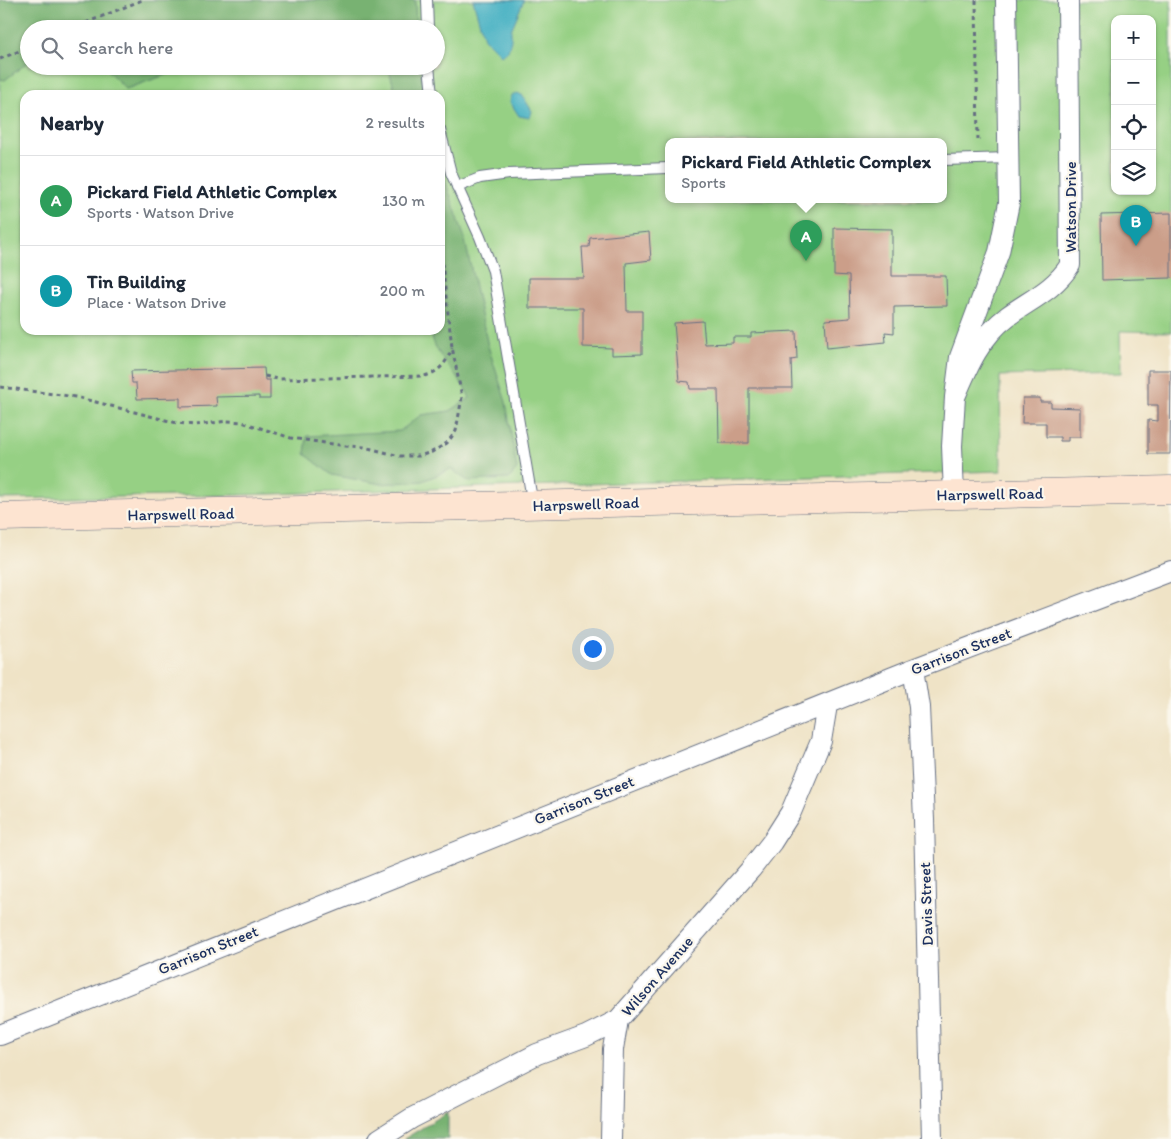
<!DOCTYPE html>
<html lang="en">
<head>
<meta charset="utf-8">
<style>
	:root { --surface:#fff; --page:#f2f2f3; --text:#1f2937; --muted:#747a83; --line:#e0e1e3; --accent:#111827 }
	body { margin:0; font-family:Itim,sans-serif; background:var(--page); color:var(--text) }
	.controls { position:absolute; right:15px; top:15px; display:grid; overflow:hidden; border-radius:10px; box-shadow:0 1px 4px #0004 }
	.controls button { width:45px; height:45px; display:grid; place-items:center; padding:0; border:0; border-bottom:1px solid var(--line); background:var(--surface); color:var(--text); font:25px sans-serif }
	.you { position:absolute; left:592px; top:648px; width:18px; height:18px; margin:-12px; border:4px solid #fff; border-radius:50%; background:#1a73e8; box-shadow:0 0 0 8px #1a73e833 }
	.badge { display:grid; place-items:center; width:32px; height:32px; border-radius:50%; background:var(--accent); color:#fff; font-size:16px; font-weight:700 }
	.pin { position:absolute; translate:-50% -41px; filter:drop-shadow(0 1px 2px #0008) }
	.pin::after { content:''; position:absolute; top:26px; width:18px; height:15px; background:inherit; clip-path:polygon(0 0,100% 0,50% 100%) }
	.popup { position:absolute; left:665px; top:138px; width:282px; height:65px; box-sizing:border-box; display:grid; place-content:center; border-radius:10px; background:var(--surface); filter:drop-shadow(0 1px 4px #0005); font-size:16px; white-space:nowrap; color:var(--muted) }
	.popup b { font-size:19px; color:var(--text) }
	.popup::after { content:''; position:absolute; left:50%; top:100%; margin-left:-10px; border:10px solid transparent; border-top-color:var(--surface) }
	.list { margin:0; padding:0; list-style:none }
	h2 { display:flex; justify-content:space-between; align-items:center; height:65px; margin:0; padding:0 20px; font-size:21px }
	h2 small { font-size:16px; font-weight:400; color:var(--muted) }
	.list li { display:grid; grid-template-columns:32px 1fr auto; gap:15px; align-items:center; box-sizing:border-box; height:90px; padding:0 20px; border-top:1px solid var(--line) }
	.list b { display:block; font-size:19px; white-space:nowrap }
	.list p { margin:0; font-size:16px; white-space:nowrap; color:var(--muted) }
	.list em { font-size:16px; font-style:normal; color:var(--muted) }
	.icon { flex:none; width:28px; height:28px; fill:none; stroke:currentColor; stroke-width:2; stroke-linecap:round; stroke-linejoin:round }
	.map { position:relative; flex:none; width:1171px; height:1139px; overflow:hidden }
	.search { position:absolute; background:var(--surface); box-shadow:0 1px 4px #0004; left:20px; top:20px; width:425px; height:55px; display:flex; align-items:center; gap:12px; box-sizing:border-box; padding:0 18px; border-radius:28px; color:var(--muted); font-size:19px }
	.panel { position:absolute; background:var(--surface); box-shadow:0 1px 4px #0004; left:20px; top:90px; width:425px; height:245px; border-radius:15px }
	.map>svg:first-child { display:block }
	.green { fill:#96d084; stroke:#588071; fill-rule:evenodd }
	.forest { fill:#78b272; stroke:#4a7068 }
	.water { fill:#45b0c3; stroke:#307090 }
	.building { fill:#cb9e89 }
	.lines { fill:none; stroke-linecap:round; stroke-linejoin:round }
	.lane-casing { stroke:#656e82; stroke-width:12 }
	.street-casing { stroke:#656e82; stroke-width:22 }
	.secondary-casing { stroke:#656e82; stroke-width:29 }
	.path { stroke:#656e82; stroke-width:3; stroke-dasharray:4 4; stroke-linecap:butt }
	.lane { stroke:#fff; stroke-width:10 }
	.street { stroke:#fff; stroke-width:20 }
	.secondary { stroke:#fde4d1; stroke-width:28 }
	.labels { text-anchor:middle; dominant-baseline:central; stroke-width:4.5; stroke-linejoin:round; paint-order:stroke }
	.street-label { font-size:16px; fill:#1b2f5e; stroke:#fbf7ec }
</style>
</head>
<body>
<div class="map">
<svg width="1171" height="1139" viewBox="0 0 1171 1139">
	<rect width="100%" height="100%" fill="#fbf7ec"/>
	<filter id="ink" filterUnits="userSpaceOnUse"><feTurbulence type="fractalNoise" baseFrequency=".02" numOctaves="2"/><feDisplacementMap in="SourceGraphic" scale="10" xChannelSelector="R" yChannelSelector="G"/><feConvolveMatrix kernelMatrix="1 2 1 2 8 2 1 2 1" color-interpolation-filters="sRGB"/></filter>
	<filter id="wash" filterUnits="userSpaceOnUse"><feTurbulence type="fractalNoise" baseFrequency=".0096" numOctaves="4" result="noise"/><feDisplacementMap in="SourceGraphic" scale="20" xChannelSelector="R" yChannelSelector="G"/><feGaussianBlur stdDeviation="1.12" result="paint"/><feColorMatrix in="noise" values="0 0 0 0 0 0 0 0 0 0 0 0 0 0 0 0 0 1.4 0 .05"/><feComposite in="paint" operator="in"/></filter>
	<g filter="url(#wash)">
		<rect width="100%" height="100%" fill="#efe3c6"/>
		<!-- green -->
		<path class="green" d="M0,0h1171v332l-51,-1 1,42 -121,3 1,95 -762,24 -239,4zM1115,19h37v172h-37zM29,29h407v37h-407zM25,95h415v235h-415zM668,142h276v58h-276z"/>
		<!-- forest -->
		<path class="forest" d="M0,0h415l1,29h-387v32l-24,19 -5,-1z
			M111,66h80l-65,23 -17,-17z
			M294,66h84l-56,7z
			M388,66h32l5,29h-29z
			M440,165l24,71 24,110 18,56 11,67 -8,10 -41,2 -17,-12 -28,12 -42,3 -49,-9 -27,-21 2,-18 93,-5 21,-16 29,-4 20,-13c-10,-24 -37,-41 -39,-68h9z
			M448,1112v27h-44z"/>
		<!-- water -->
		<path class="water" d="M473,0h51l-13,30v10l-3,11 -7,4 -17,-17z
			M517,93l5,2 10,16 -2,7 -11,-2 -9,-14 1,-6z"/>
		<g id="blocks">
			<!-- building -->
			<path class="building" d="M1171,213v65l-69,2 -1,-65z
				M834,228l58,1v47h54l1,30 -53,1v26l-9,-1 1,10 -59,6 -2,-28 25,-2 -1,-42 -15,-1z
				M649,232l2,28 -25,3 1,48h15v43l-30,1v-7l-29,-1v-39h-54v-30h55l-2,-31h7l1,-9z
				M703,321l2,23 28,-1v-6h18v-4l45,-2 1,28 -6,1 1,28h-43v55h-30l-1,-54h-28l-1,-7 -10,-1 -5,-58z
				M264,368l1,12h5v19h-11v-3l-43,1 1,9 -37,1v-9l-43,1 -1,-16h-4l-1,-12z
				M1148,370h23l-1,84h-22v-34l10,1v-16h-10z
				M1023,398h17v4h11v5l29,1v29h-12v4h-8v-4h-14v-14h-24z"/>
		</g>
	</g>
	<g filter="url(#ink)">
		<use href="#blocks" fill-opacity="0" stroke="#656e82" stroke-width="1"/>
		<g class="lines">
			<defs>
				<path id="lane" d="M427,0l1,29
					M429,66l3,29
					M440,130l11,43 29,64 13,34 40,234
					M944,160l65,-2
					M457,187l23,-9 29,-4 159,-6"/>
				<path id="street" d="M1006,0l3,203 -10,49 -39,105 -5,40c13,-31 25,-60 53,-81 22,-16 47,-27 62,-51l-2,-265
					M954,494l-2,-48 3,-49
					M913,669l6,38 5,113 8,319
					M0,1035l913,-366 258,-98
					M379,1139l33,-21 125,-64 49,-18 32,-16 133,-151 21,-27 19,-30 30,-71 6,-36
					M611,1139l2,-90 5,-29"/>
				<path id="secondary" d="M0,517l1171,-27"/>
			</defs>
			<!-- lane casing -->
			<use href="#lane" class="lane-casing"/>
			<!-- street casing -->
			<use href="#street" class="street-casing"/>
			<!-- secondary casing -->
			<use href="#secondary" class="secondary-casing"/>
			<!-- path -->
			<path class="path" d="M976,0l2,144
				M71,29l71,-29
				M0,59l29,-12
				M265,376l12,3 147,-3c15,-3 23,-14 28,-28
				M0,387l76,10 101,26 18,2 32,-4 15,1 49,16 55,8 18,1 36,9h19l13,-4 15,-9 9,-12 6,-34 -10,-50 -12,-100"/>
			<!-- lane -->
			<use href="#lane" class="lane"/>
			<!-- street -->
			<use href="#street" class="street"/>
			<!-- secondary -->
			<use href="#secondary" class="secondary"/>
		</g>
	</g>
	<g class="labels">
		<!-- street labels -->
		<g class="street-label">
			<text transform="translate(1070 207) rotate(-90)">Watson Drive</text>
			<text transform="translate(990 494) rotate(-1)">Harpswell Road</text>
			<text transform="translate(586 504) rotate(-2)">Harpswell Road</text>
			<text transform="translate(181 514) rotate(-1)">Harpswell Road</text>
			<text transform="translate(961 651) rotate(-21)">Garrison Street</text>
			<text transform="translate(584 800) rotate(-22)">Garrison Street</text>
			<text transform="translate(926 904) rotate(-92)">Davis Street</text>
			<text transform="translate(208 950) rotate(-22)">Garrison Street</text>
			<text transform="translate(657 976) rotate(-49)">Wilson Avenue</text>
		</g>
	</g>
</svg>
<div class="controls">
<button>+</button>
<button>−</button>
<button><svg class="icon" aria-label="locate" viewBox="0 0 24 24"><circle cx="12" cy="12" r="6"/><path d="M12 2v4M12 18v4M2 12h4M18 12h4"/></svg></button>
<button><svg class="icon" aria-label="layers" viewBox="0 0 24 24"><path d="M12 4l9 5-9 5-9-5zM3 14l9 5 9-5"/></svg></button>
</div>
<div class="you"></div>
<div class="pin badge" style="left:806px;top:261px;background:#2e9e5b">A</div>
<div class="popup"><b>Pickard Field Athletic Complex</b>Sports</div>
<div class="pin badge" style="left:1136px;top:246px;background:#0f9aa8">B</div>
<div class="search"><svg class="icon" aria-label="search" viewBox="0 0 24 24"><circle cx="10" cy="10" r="6"/><path d="M15 15l6 6"/></svg>Search here</div>
<section class="panel">
<h2>Nearby<small>2 results</small></h2>
<ul class="list">
<li><span class="badge" style="background:#2e9e5b">A</span><div><b>Pickard Field Athletic Complex</b><p>Sports · Watson Drive</p></div><em>130 m</em></li>
<li><span class="badge" style="background:#0f9aa8">B</span><div><b>Tin Building</b><p>Place · Watson Drive</p></div><em>200 m</em></li>
</ul>
</section>
</div>
</body>
</html>
